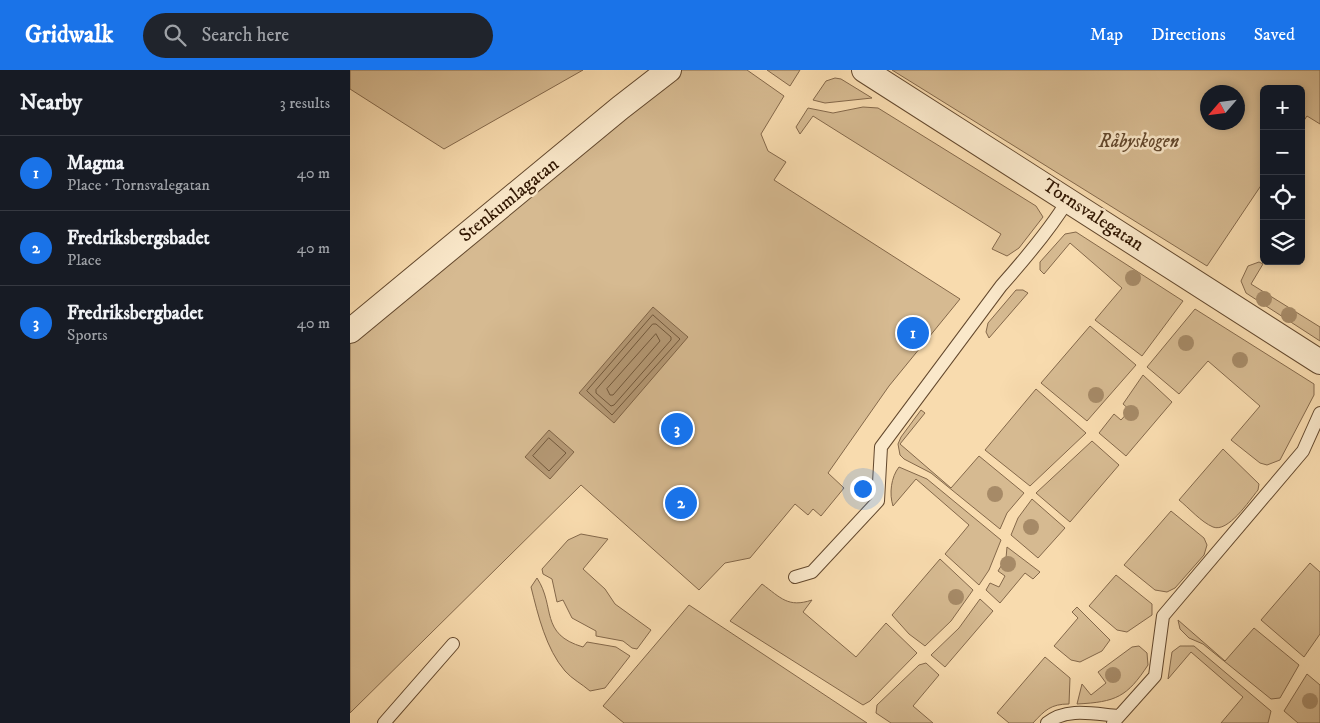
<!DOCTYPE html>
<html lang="en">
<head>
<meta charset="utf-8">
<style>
	:root { --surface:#171b24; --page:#20242c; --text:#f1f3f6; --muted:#9ea1a6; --line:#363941; --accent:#1a73e8 }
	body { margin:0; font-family:"IM FELL DW Pica",serif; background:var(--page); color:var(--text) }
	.controls { position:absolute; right:15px; top:15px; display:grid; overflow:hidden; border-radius:8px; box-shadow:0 2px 8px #0003 }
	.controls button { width:45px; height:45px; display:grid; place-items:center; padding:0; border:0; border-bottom:1px solid var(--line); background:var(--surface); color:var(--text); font:25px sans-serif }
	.compass { position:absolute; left:850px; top:15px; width:45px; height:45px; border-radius:50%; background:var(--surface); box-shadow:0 2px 8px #0003; rotate:242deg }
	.you { position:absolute; left:512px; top:418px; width:18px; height:18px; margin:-12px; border:4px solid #fff; border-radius:50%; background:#1a73e8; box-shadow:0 0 0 8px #1a73e833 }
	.badge { display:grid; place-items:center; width:32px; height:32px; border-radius:50%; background:var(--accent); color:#fff; font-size:16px; font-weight:700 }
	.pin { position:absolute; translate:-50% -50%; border:2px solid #fff; box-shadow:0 1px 5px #0006 }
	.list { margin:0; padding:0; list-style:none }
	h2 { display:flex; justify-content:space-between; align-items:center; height:65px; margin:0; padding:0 20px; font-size:21px }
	h2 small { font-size:16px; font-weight:400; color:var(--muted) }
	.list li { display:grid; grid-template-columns:32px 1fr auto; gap:15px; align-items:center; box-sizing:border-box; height:75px; padding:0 20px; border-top:1px solid var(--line) }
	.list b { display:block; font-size:19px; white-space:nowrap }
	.list p { margin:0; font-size:16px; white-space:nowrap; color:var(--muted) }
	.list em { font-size:16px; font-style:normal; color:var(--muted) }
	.icon { flex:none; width:28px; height:28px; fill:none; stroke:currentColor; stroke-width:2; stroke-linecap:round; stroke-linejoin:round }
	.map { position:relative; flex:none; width:970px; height:653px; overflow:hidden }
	header { display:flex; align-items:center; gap:30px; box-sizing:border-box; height:70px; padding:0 25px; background:var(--accent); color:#fff }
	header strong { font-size:24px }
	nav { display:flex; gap:28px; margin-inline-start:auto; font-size:18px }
	.search { width:350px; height:45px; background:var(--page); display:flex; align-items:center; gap:12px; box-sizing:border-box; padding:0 18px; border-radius:28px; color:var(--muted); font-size:19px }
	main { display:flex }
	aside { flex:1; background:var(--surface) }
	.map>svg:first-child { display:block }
	.green { fill:#d6ba91; stroke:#84684a; fill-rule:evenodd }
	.water { fill:#b49874; stroke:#806446 }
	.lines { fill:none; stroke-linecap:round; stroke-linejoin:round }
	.shore { stroke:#72583b; stroke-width:1 }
	.service-casing { stroke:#63482d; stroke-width:14 }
	.minor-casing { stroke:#63482d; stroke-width:26 }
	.service { stroke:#fae8ca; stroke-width:12 }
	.minor { stroke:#fae8ca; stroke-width:24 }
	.tree { fill:#a68a67 }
	.labels { text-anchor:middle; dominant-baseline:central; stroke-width:5; stroke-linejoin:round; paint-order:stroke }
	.park-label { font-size:19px; font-style:italic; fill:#63482d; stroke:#fae8ca }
	.street-label { font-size:19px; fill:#311702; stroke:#fae8ca }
</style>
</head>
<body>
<header>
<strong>Gridwalk</strong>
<div class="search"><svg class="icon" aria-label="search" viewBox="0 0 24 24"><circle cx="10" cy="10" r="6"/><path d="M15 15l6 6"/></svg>Search here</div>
<nav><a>Map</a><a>Directions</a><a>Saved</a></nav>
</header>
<main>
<aside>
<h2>Nearby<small>3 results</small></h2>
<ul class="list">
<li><span class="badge">1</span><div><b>Magma</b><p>Place · Tornsvalegatan</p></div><em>40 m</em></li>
<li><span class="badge">2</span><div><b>Fredriksbergsbadet</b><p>Place</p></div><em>40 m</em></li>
<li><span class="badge">3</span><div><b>Fredriksbergbadet</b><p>Sports</p></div><em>40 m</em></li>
</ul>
</aside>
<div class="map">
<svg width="970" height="653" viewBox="0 0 970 653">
	<rect width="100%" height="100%" fill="#f8dbae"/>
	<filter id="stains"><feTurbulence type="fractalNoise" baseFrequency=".004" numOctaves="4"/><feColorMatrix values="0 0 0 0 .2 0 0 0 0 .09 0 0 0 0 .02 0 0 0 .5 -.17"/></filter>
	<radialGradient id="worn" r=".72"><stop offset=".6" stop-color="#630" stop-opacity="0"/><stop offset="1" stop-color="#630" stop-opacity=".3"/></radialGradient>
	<!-- green -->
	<path class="green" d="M0,0h233l-139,79 -94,-60z
		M331,0h66l37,26 -23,38 7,17 18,11 -12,18 186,119 -71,87 -61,87 16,15 -23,28 -8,-7 -5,6 -13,-11 -45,54 -25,5 -26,27 -118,-105 -231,228v-370l305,-257z
		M417,0h33l-10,16z
		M542,0h428v54l-13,-8 -6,9v-36h-37v92l-57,85zM888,22v30h-30v-30z
		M485,8l6,1 31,19 -47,5 -12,-3 13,-19z
		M513,37l15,1 158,98 7,11 -24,31 -12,8 -15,-7 9,-15 -188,-118 -13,18 -4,-7 12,-19 25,5z
		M726,162l107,69 -41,55 -47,-36 27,-32 -52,-45 -26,31 -4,-4v-8l25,-28z
		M909,192l4,2 -12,20 69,43v14l-74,-48 -5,-12 7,-15z
		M666,220h7l5,3 -39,45 -3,-6 2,-9z
		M845,239l119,75v11l-34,65 -13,5 -7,-2 -29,-23 29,-34 -52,-45 -29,33 -32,-27z
		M740,256l46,39 -49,56 -46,-38z
		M793,305l29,27 -46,54 -27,-23 15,-19 7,6 9,-10 -7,-6z
		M686,319l50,44 -56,53 -45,-36z
		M571,340l4,3 -25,31 51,44 28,-32 45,37 -17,20 -7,16 -69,-56 -27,-14 -4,-4 -2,-11 3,-7z
		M742,371l27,24 -49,57 -34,-29z
		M873,379l36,35 -1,6c-9,11 -30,43 -45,37 -12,-5 -24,-19 -34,-27z
		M549,397l28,12 74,61 -12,30 -10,15 -34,-31 24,-29 -53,-46 -23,27c-4,-12 -2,-29 6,-39z
		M682,429l33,29 -27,30 -27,-23 7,-17z
		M821,441l33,27 3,7 -3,10 -29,33 -8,4 -12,-2 -31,-25z
		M231,464l27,5 -25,30 22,20 10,15 36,26 -14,19 -5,-1 -9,-7 -27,-5v-5l-24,-13 -9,-18 -6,2 -5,-23 -9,-5 -1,-5 26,-29z
		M657,477l33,25 -7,7 -8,-6 -25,30 -14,-13 4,-7 9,4 6,-11 -7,-5 8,-13z
		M590,489l33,31 -22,31 -26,25 -16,-12 -17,-19z
		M960,493l10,9v62l-16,23 -43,-37z
		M766,505l36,29v11l-25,17 -10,-2 -28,-24z
		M187,508c19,29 2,56 46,69l4,-5 29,5 14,9 -25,32 -15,3c-8,-7 -18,-12 -25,-20 -19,-22 -27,-56 -34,-84z
		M412,514c19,14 26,24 50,16l-9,12 53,45 30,-34 31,30 -47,48 -7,4 -133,-84z
		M630,529l13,12 -48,56 -14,-12 28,-27z
		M339,535l178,118h-243l-21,-17z
		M727,537l33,33 -8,11 -22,11 -9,-2 -17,-14 24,-28 -6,-6z
		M828,550l47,41 29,-33 45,37 -19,33 -9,1 -68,-55 -14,-6 -9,-9z
		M789,576l8,7 1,12c-21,32 -32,37 -71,39l5,-20 9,11 15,-12 -8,-11 34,-25z
		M830,576h14l77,65 -3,12h-47l22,-26 -52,-45 -23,27 4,-27z
		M695,587l25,21 -1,26c-18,0 -24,6 -36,19h-24l-12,-10z
		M576,593l13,12 -26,31 20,17h-42l-15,-10 1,-8 42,-40z
		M957,604l13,11v38h-22l-14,-12z"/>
	<!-- water -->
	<path class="water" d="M303,237l35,30 -74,86 -35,-30z
		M199,360l25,22 -24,27 -25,-22z"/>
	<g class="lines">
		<!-- shore -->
		<path class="shore" d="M303,245l27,24 -68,76 -25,-24z
			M303,254h3l15,13v3l-57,65 -3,1 -15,-13v-3z
			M306,264l4,7 -47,54h-3l-3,-6z
			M199,368l17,15 -17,18 -16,-15z"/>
		<defs>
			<path id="service" d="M445,507l17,-5 66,-71 3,-54 120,-161c24,-27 48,-55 67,-86
				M34,653l69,-79
				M697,653c20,-16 47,-9 71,-7
				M763,653l42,-47 8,-60 140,-165 17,-38"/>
			<path id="minor" d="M514,0l456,292
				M0,261l270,-223 49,-38"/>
		</defs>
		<!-- service casing -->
		<use href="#service" class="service-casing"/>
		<!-- minor casing -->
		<use href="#minor" class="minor-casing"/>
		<!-- service -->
		<use href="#service" class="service"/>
		<!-- minor -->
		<use href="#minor" class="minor"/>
	</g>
	<!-- trees -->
	<g class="tree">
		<circle cx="783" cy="208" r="8"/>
		<circle cx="914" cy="229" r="8"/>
		<circle cx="939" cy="245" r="8"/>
		<circle cx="836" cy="273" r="8"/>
		<circle cx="890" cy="290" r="8"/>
		<circle cx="746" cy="325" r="8"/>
		<circle cx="781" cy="343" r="8"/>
		<circle cx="645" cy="424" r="8"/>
		<circle cx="681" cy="457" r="8"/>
		<circle cx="658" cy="494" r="8"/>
		<circle cx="606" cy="527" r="8"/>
		<circle cx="763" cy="605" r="8"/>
		<circle cx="960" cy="631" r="8"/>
	</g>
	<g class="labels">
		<!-- park labels -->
		<g class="park-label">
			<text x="789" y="71">Råbyskogen</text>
		</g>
		<!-- street labels -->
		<g class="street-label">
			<text transform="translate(159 130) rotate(-39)">Stenkumlagatan</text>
			<text transform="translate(743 145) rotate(33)">Tornsvalegatan</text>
		</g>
	</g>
	<rect width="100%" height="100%" filter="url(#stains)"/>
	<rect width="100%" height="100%" fill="url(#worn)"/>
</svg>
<div class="controls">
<button>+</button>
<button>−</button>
<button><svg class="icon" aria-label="locate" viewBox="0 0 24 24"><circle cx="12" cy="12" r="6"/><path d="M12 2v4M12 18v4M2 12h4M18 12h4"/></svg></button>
<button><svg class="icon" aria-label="layers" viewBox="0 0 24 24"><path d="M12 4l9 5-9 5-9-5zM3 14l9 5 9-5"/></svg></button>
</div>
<svg class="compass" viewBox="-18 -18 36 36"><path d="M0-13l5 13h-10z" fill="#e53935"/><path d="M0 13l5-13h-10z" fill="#9ea1a6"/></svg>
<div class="you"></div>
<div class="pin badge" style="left:563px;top:263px">1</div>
<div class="pin badge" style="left:331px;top:433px">2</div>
<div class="pin badge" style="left:327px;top:359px">3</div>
</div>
</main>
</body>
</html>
